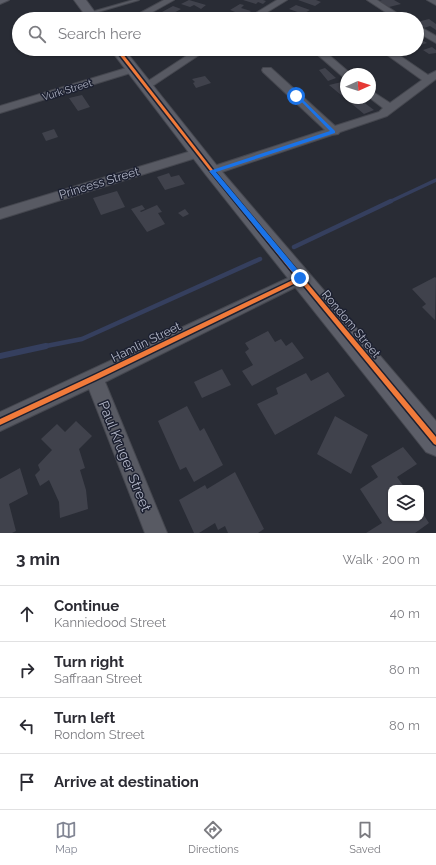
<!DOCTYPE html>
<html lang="en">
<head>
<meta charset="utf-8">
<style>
	:root { --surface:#fff; --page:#f2f2f3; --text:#2b2b33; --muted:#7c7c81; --line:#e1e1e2; --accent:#828694 }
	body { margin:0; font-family:Raleway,sans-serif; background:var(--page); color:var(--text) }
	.controls { position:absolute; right:12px; bottom:12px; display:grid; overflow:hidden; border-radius:8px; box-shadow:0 1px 3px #0004 }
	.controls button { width:36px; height:36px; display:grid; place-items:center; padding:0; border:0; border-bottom:1px solid var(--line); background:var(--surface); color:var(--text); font:20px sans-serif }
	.compass { position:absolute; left:340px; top:68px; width:36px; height:36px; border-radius:50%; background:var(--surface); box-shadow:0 1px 3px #0004; rotate:87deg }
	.stop { position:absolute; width:12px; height:12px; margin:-9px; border:3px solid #1a73e8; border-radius:50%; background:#fff }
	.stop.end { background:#1a73e8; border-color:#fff; box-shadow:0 1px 4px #0008 }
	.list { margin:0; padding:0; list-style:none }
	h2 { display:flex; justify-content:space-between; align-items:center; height:52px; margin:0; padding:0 16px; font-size:17px }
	h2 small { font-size:13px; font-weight:400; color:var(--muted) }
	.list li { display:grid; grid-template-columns:26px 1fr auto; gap:12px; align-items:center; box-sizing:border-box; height:56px; padding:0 16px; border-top:1px solid var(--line) }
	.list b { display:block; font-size:15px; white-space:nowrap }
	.list p { margin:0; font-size:13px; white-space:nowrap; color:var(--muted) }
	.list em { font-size:13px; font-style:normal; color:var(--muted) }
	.icon { flex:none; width:22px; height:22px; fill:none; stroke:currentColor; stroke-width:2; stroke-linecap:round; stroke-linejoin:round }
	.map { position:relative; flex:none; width:436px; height:533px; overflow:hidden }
	.search { position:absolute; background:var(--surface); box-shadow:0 1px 3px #0004; left:12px; right:12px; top:12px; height:44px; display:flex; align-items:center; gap:10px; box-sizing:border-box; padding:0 14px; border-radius:22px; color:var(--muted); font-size:15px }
	.sheet { height:276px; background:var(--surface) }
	nav { display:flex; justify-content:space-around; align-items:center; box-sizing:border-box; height:56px; border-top:1px solid var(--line); background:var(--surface); font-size:11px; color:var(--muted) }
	nav a { display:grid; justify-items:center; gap:2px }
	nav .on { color:var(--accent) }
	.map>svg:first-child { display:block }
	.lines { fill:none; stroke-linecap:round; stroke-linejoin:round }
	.stream-far2 { stroke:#353f5e; stroke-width:3.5 }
	.stream-far1 { stroke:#353f5e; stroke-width:4.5 }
	.stream { stroke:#353f5e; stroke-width:6 }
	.building { fill:#40424c }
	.lane-casing { stroke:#45474f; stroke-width:2 }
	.street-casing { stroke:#45474f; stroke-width:2 }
	.secondary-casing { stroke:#45474f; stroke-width:2 }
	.lane { fill:#585a63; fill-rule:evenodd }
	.street { fill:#585a63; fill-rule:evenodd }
	.secondary { fill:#5c5e68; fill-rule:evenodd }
	.cycleway-casing { stroke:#1c2030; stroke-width:3 }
	.cycleway { fill:#f17a3a; fill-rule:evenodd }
	.route { fill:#1a73e8 }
	.labels { text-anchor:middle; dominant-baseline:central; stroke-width:3; stroke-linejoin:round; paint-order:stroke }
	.far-street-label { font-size:10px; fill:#b2b6c7; stroke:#1c2030 }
	.street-label { font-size:12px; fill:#b2b6c7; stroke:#1c2030 }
	.near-street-label { font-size:14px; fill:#b2b6c7; stroke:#1c2030 }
</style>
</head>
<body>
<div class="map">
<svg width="436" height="533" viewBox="0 0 436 533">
	<rect width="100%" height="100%" fill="#292c35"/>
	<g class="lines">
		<!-- stream-far2 -->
		<path class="stream-far2" d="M389,202l47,-22"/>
		<!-- stream-far1 -->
		<path class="stream-far1" d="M294,247l97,-46
			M41,347l41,-8 178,-80"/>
		<!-- stream -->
		<path class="stream" d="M0,356l46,-10"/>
	</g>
	<!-- building -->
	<path class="building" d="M189,0l17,5 -5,4 -7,-4 -4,2 -9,-3z
		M243,0h20l3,1 -3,3 -5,-2 -2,2z
		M298,0h18l5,2 -6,4z
		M382,0h12l7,4 -12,3 -10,-6z
		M240,4l4,1 -3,3 10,3 -4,3 -4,-2 -3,2 -10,-4z
		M296,5l14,5 -7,4 -14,-5z
		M173,6l8,3 -11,6 -8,-3z
		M193,13l5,1 -7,5h-7z
		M228,14l9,2 -4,3 -12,-1z
		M156,15l11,4h-19z
		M429,19l7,5v6l-6,-4 -6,2 -7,-5v-1z
		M417,37l10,6 -9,3z
		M432,47l4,3v3l-7,1 -6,-4z
		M321,49h22v1l-17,3z
		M325,68l11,10 -8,3 -9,-11z
		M205,76l6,7 -15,5 -3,-5 2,-1 -3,-3z
		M346,81v17h12l16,12 -10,4 -35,-29z
		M82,95l8,12 -12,4 -9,-13z
		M54,129l4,8 -12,4 -4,-8z
		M169,173l2,4 8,-2 6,9 -20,6 -8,-13z
		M117,191l8,16 -24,8 -8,-17z
		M142,205l3,4 -5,2 1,1 16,-7 5,7 -4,1 7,11 -18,8 -16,-23z
		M185,209l4,5 -6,3 -5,-4z
		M435,277l1,1 -1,42 -13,-13 4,-3 -14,-15z
		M268,331l7,11 6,-3 5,7 6,-4 12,16 -52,28 -10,-15 11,-6 -8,-13 4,-3 -4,-6z
		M222,369l9,16 -29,13 -8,-16z
		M328,372l17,24 -70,39 -18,-31 21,-10 -2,-6 30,-15 5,8z
		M187,406l13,25 4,-3 19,37 -29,17 -8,-15 -6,3 -22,-49z
		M335,416l33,19 -17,39 -34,-20z
		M76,421l16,15 -13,13 6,19 -5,2 6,20 2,19 -28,9 -1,-16 -10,-22 -9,6 -5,-11 5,-5 -2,-5 14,-15 -11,-11 16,-15 8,8z
		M403,447l14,17 -20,13 8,11h-14v30h30v-7l8,12 -14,10h-49l16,-10 -22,-34 18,-12 -7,-11z
		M20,468l8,26 -19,10 7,27 -4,2h-12v-54z
		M235,472l29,57 -6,4h-30l-3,-7 -7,4 -3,-7 -16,10h-5l-15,-33 26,-15 2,4z"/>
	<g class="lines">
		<defs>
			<path id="lane" d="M133,0h6l-48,14 -3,-1z"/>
			<path id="street" d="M164,0h10l-34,19h-11z
				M277,0h10l-31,19h-10z
				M367,0h10l29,19h-10z
				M427,0h9v5z
				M417,25l19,11v7l-19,-11z
				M197,49h11l-57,38 -4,1 -5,-3z
				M311,49h11l29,25h-5v3l-4,-1z
				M379,49h11l38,26 8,-4v8l-49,37 -47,16 -2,2 -6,1 -116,39h-8l-2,-3 2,-3 117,-38 -62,-58 -1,-2 1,-2h8l64,58 44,-14 4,-4 -13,-10v-8l20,13 32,-23z
				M133,66l4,1 1,2 -1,2 -137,42v-7z
				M198,149l4,1 2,3 -2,3 -202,63v-10z
				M301,272l5,2 3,4 -3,4 -201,100 62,151h-22l-56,-144 -89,42v-19z"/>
			<path id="secondary" d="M0,0h9l-9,4z
				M74,0h12l14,19h-12z
				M110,49h14l94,118 218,254v35l-10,-4 -220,-277z"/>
		</defs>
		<!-- lane casing -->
		<use href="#lane" class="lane-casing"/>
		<!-- street casing -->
		<use href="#street" class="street-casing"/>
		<!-- secondary casing -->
		<use href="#secondary" class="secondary-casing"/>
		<!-- lane -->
		<use href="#lane" class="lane"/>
		<!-- street -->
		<use href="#street" class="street"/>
		<!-- secondary -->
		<use href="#secondary" class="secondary"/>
		<defs>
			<path id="cycleway" d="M115,49h4l94,121 223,267v8l-2,-1 -134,-163 -204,99 -96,45v-6l92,-43 205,-98 -86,-106z"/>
		</defs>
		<!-- cycleway casing -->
		<use href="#cycleway" class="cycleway-casing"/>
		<!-- cycleway -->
		<use href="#cycleway" class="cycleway"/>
	</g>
	<!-- route -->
	<path class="route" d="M295,95h3l37,36v2l-119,39 87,104v4l-3,1 -91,-110 121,-40z"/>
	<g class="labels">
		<!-- far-street labels -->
		<g class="far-street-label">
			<text transform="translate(67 90) rotate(-17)">Vurk Street</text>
		</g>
		<!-- street labels -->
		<g class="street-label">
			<text transform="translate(99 183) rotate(-17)">Princess Street</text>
			<text transform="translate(351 324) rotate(50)">Rondom Street</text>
			<text transform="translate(146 342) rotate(-26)">Hamlin Street</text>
		</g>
		<!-- near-street labels -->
		<g class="near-street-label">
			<text transform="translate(125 456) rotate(68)">Paul Kruger Street</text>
		</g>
	</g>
</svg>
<div class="controls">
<button><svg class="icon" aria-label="layers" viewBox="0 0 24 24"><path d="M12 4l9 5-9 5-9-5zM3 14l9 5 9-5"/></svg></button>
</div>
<svg class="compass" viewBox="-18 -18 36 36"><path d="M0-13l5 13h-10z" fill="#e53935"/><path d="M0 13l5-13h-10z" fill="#7c7c81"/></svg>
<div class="stop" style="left:296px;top:96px"></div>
<div class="stop end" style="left:300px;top:278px"></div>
<div class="search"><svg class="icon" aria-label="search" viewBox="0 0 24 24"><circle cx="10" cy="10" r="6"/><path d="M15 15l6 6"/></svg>Search here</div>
</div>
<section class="sheet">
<h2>3 min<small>Walk · 200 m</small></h2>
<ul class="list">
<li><svg class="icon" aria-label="ahead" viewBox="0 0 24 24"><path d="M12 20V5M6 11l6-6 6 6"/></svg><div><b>Continue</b><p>Kanniedood Street</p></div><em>40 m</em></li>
<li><svg class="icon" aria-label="right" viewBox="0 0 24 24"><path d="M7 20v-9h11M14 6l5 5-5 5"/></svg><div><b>Turn right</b><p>Saffraan Street</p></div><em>80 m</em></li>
<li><svg class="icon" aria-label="left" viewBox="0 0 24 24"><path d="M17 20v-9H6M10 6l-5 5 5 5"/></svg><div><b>Turn left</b><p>Rondom Street</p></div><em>80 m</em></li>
<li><svg class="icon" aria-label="arrive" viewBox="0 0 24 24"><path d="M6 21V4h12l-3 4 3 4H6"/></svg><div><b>Arrive at destination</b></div></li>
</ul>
</section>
<nav>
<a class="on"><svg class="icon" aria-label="map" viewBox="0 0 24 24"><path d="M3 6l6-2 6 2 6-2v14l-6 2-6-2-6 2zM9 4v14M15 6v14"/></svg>Map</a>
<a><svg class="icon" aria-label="directions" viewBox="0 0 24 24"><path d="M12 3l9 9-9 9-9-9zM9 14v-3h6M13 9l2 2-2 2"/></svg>Directions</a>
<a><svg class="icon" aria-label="saved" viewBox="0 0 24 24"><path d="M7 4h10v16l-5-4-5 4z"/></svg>Saved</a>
</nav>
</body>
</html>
